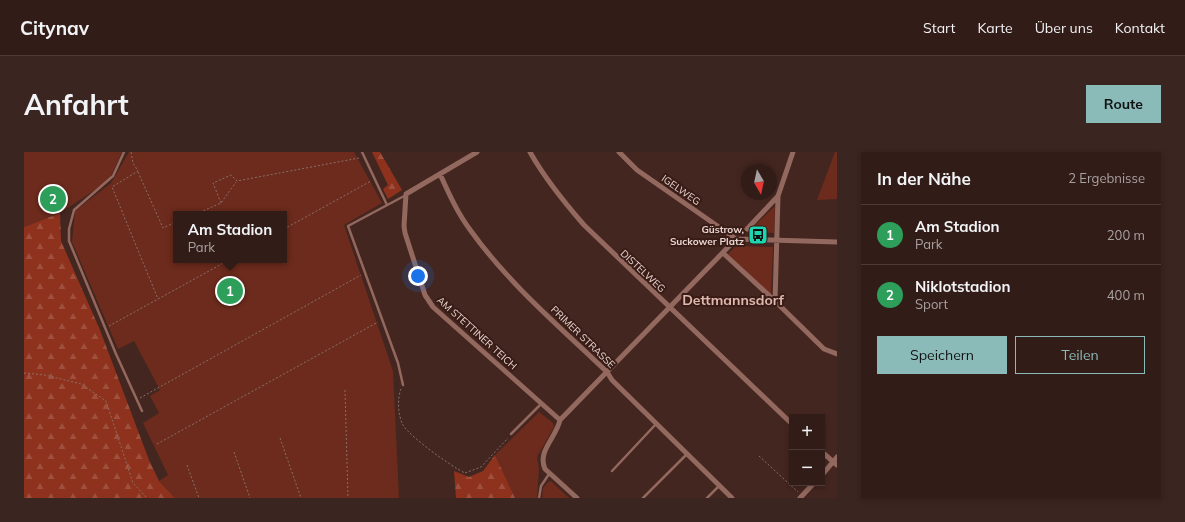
<!DOCTYPE html>
<html lang="de">
<head>
<meta charset="utf-8">
<style>
	:root { --surface:#321c17; --page:#3a2520; --text:#f1f3f6; --muted:#a8a1a1; --line:#4d3a36; --accent:#8bbbb9 }
	body { margin:0; font-family:Mulish,sans-serif; background:var(--page); color:var(--text) }
	.controls { position:absolute; right:12px; bottom:12px; display:grid; overflow:hidden; border-radius:0px; box-shadow:0 2px 6px #0003 }
	.controls button { width:36px; height:36px; display:grid; place-items:center; padding:0; border:0; border-bottom:1px solid var(--line); background:var(--surface); color:var(--text); font:20px sans-serif }
	.compass { position:absolute; left:717px; top:12px; width:36px; height:36px; border-radius:50%; background:var(--surface); box-shadow:0 2px 6px #0003; rotate:171deg }
	.you { position:absolute; left:394px; top:124px; width:14px; height:14px; margin:-10px; border:3px solid #fff; border-radius:50%; background:#1a73e8; box-shadow:0 0 0 6px #1a73e833 }
	.badge { display:grid; place-items:center; width:26px; height:26px; border-radius:50%; background:var(--accent); color:#fff; font-size:13px; font-weight:700 }
	.pin { position:absolute; translate:-50% -50%; border:2px solid #fff; box-shadow:0 1px 4px #0006 }
	.popup { position:absolute; left:149px; top:59px; width:114px; height:52px; box-sizing:border-box; display:grid; place-content:center; border-radius:0px; background:var(--surface); filter:drop-shadow(0 1px 3px #0005); font-size:13px; white-space:nowrap; color:var(--muted) }
	.popup b { font-size:15px; color:var(--text) }
	.popup::after { content:''; position:absolute; left:50%; top:100%; margin-left:-8px; border:8px solid transparent; border-top-color:var(--surface) }
	.list { margin:0; padding:0; list-style:none }
	h2 { display:flex; justify-content:space-between; align-items:center; height:52px; margin:0; padding:0 16px; font-size:17px }
	h2 small { font-size:13px; font-weight:400; color:var(--muted) }
	.list li { display:grid; grid-template-columns:26px 1fr auto; gap:12px; align-items:center; box-sizing:border-box; height:60px; padding:0 16px; border-top:1px solid var(--line) }
	.list b { display:block; font-size:15px; white-space:nowrap }
	.list p { margin:0; font-size:13px; white-space:nowrap; color:var(--muted) }
	.list em { font-size:13px; font-style:normal; color:var(--muted) }
	.actions { display:flex; gap:8px; padding:12px 16px }
	.actions a { flex:1; padding:9px 0; border:1px solid var(--accent); border-radius:0px; text-align:center; font-size:14px; color:var(--accent) }
	.actions .main { background:var(--accent); color:#111 }
	.map { position:relative; flex:none; width:813px; height:346px; overflow:hidden; border-radius:0px }
	header { display:flex; align-items:center; gap:24px; box-sizing:border-box; height:56px; padding:0 20px; background:var(--surface); border-bottom:1px solid var(--line) }
	header strong { font-size:19px }
	nav { display:flex; gap:22px; margin-inline-start:auto; font-size:14px }
	.intro { display:flex; align-items:center; justify-content:space-between; box-sizing:border-box; height:96px; padding:0 24px }
	h1 { margin:0; font-size:28px }
	.button { padding:10px 18px; border-radius:0px; background:var(--accent); color:#111; font-size:14px; font-weight:700 }
	main { display:flex; gap:24px; padding:0 24px }
	aside { flex:1; background:var(--surface); border-radius:0px; box-shadow:0 2px 6px #0003 }
	.map>svg:first-child { display:block }
	.green { fill:#6c2b1c; fill-rule:evenodd }
	.forest { fill:url(#forest-firs) }
	.lines { fill:none; stroke-linecap:round; stroke-linejoin:round }
	.path { stroke:#89706a; stroke-width:1; stroke-dasharray:2 2; stroke-linecap:butt }
	.service { stroke:#93685e; stroke-width:2.5 }
	.minor { stroke:#93685e; stroke-width:5 }
	.labels { text-anchor:middle; dominant-baseline:central; stroke-width:4; stroke-linejoin:round; paint-order:stroke }
	.street-label { font-size:10px; fill:#e9d5d0; stroke:#381c15 }
	.poi-label { font-size:10px; font-weight:bold; fill:#e9d5d0; stroke:#381c15; text-anchor:end }
	.district-label { font-size:14px; font-weight:bold; fill:#dfb8af; stroke:#381c15 }
</style>
</head>
<body>
<header>
<strong>Citynav</strong>
<nav><a>Start</a><a>Karte</a><a>Über uns</a><a>Kontakt</a></nav>
</header>
<div class="intro"><h1>Anfahrt</h1><a class="button">Route</a></div>
<main>
<div class="map">
<svg width="813" height="346" viewBox="0 0 813 346">
	<defs>
		<pattern id="forest-firs" width="22" height="20" patternUnits="userSpaceOnUse"><rect width="22" height="20" fill="#8e321d"/><path d="M5 1l3.5 6h-7zM16 11l3.5 6h-7z" fill="#9e4f3d"/></pattern>
	</defs>
	<rect width="100%" height="100%" fill="#43261f"/>
	<!-- green -->
	<path class="green" d="M0,0h98l-11,24 -7,8 -44,29 -36,14z
		M105,0h225l28,51 -38,22 49,146 6,127h-224l-16,-17 9,-6 -25,-52 16,-10 -9,-17 10,-6 -26,-49 -16,8 -46,-107 3,-31 36,-28zM152,62h108v46h-108z
		M811,0h2v47l-20,1z
		M751,54l-1,27 -26,-1z
		M712,94l37,1 -2,48 -43,-41z
		M515,260l14,11 1,4 -17,30 2,12 -2,29h-22l-20,-43z
		M527,329l18,17h-27l1,-10 5,-6z"/>
	<!-- forest -->
	<path class="forest" d="M348,0h8l22,38 -14,9 -5,-10 5,-4z
		M36,61l1,28 39,89 49,130 10,21 16,17h-151v-271z
		M471,303l20,43h-59l-2,-27 15,6 14,-6z"/>
	<g class="lines">
		<!-- path -->
		<path class="path" d="M107,0l2,11 5,8 -26,16 46,112
			M114,20l25,56 13,-6
			M197,51l-8,-20 18,-8 6,6 122,-23
			M172,62l25,-11 15,-21
			M260,77l87,-48
			M85,174l120,-66
			M0,221l21,2 36,9 25,17 27,82 14,15
			M377,237c-4,9 -3,27 2,36 7,12 49,42 62,48l16,-6 27,-29
			M321,238l3,108
			M116,246l221,-123
			M256,286l21,60
			M133,292l221,-122
			M210,300l16,46
			M735,304l39,36
			M163,313l12,33"/>
		<!-- service -->
		<path class="service" d="M100,0l-11,24 -39,34 -5,19v12l47,113 26,57
			M338,0l25,53
			M379,233l-5,-22 -50,-137 58,-31
			M487,282l30,-30
			M588,319l44,-47
			M515,346l2,-12 8,-12
			M619,346l44,-44
			M683,346l12,-12"/>
		<!-- minor -->
		<path class="minor" d="M453,0l-71,42 -2,32 1,7 20,62 8,12 127,113
			M506,0c15,27 34,50 54,73l208,199
			M595,0l18,18 99,69
			M769,0l-15,44 -3,105 49,48 13,5
			M416,22c9,20 18,40 31,57 38,53 89,96 136,141l5,8 120,118
			M723,77l31,-33
			M712,87l101,3
			M699,101l52,48
			M536,268l176,-181
			M536,268c-4,18 -23,31 -15,49l32,29
			M798,300l15,13
			M798,323l15,-18
			M776,346l14,-15"/>
	</g>
	<!-- icons -->
	<defs>
		<symbol id="bus-square" viewBox="-11 -11 22 22"><rect x="-9" y="-9" width="18" height="18" rx="4" fill="#1cd5b1" stroke="#381c15"/><path d="M-5-6H5V4H4V6H2V4H-2V6H-4V4H-5ZM-3.5-4V0h7V-4ZM-3.5 1.2v1.5H-2V1.2ZM2 1.2v1.5H3.5V1.2Z" fill="#111"/></symbol>
	</defs>
	<g fill-rule="evenodd">
		<use href="#bus-square" x="723" y="72" width="22" height="22"/>
	</g>
	<g class="labels">
		<!-- street labels -->
		<g class="street-label">
			<text transform="translate(657 38) rotate(35)">IGELWEG</text>
			<text transform="translate(619 119) rotate(43)">DISTELWEG</text>
			<text transform="translate(453 181) rotate(42)">AM STETTINER TEICH</text>
			<text transform="translate(559 185) rotate(44)">PRIMER STRASSE</text>
		</g>
		<!-- poi labels -->
		<g class="poi-label">
			<text x="720" y="77">Güstrow,<tspan x="720" dy="12">Suckower Platz</tspan></text>
		</g>
		<!-- district labels -->
		<g class="district-label">
			<text x="709" y="148">Dettmannsdorf</text>
		</g>
	</g>
</svg>
<div class="controls">
<button>+</button>
<button>−</button>
</div>
<svg class="compass" viewBox="-18 -18 36 36"><path d="M0-13l5 13h-10z" fill="#e53935"/><path d="M0 13l5-13h-10z" fill="#a8a1a1"/></svg>
<div class="you"></div>
<div class="pin badge" style="left:206px;top:139px;background:#2e9e5b">1</div>
<div class="popup"><b>Am Stadion</b>Park</div>
<div class="pin badge" style="left:29px;top:47px;background:#2e9e5b">2</div>
</div>
<aside>
<h2>In der Nähe<small>2 Ergebnisse</small></h2>
<ul class="list">
<li><span class="badge" style="background:#2e9e5b">1</span><div><b>Am Stadion</b><p>Park</p></div><em>200 m</em></li>
<li><span class="badge" style="background:#2e9e5b">2</span><div><b>Niklotstadion</b><p>Sport</p></div><em>400 m</em></li>
</ul>
<div class="actions"><a class="main">Speichern</a><a>Teilen</a></div>
</aside>
</main>
</body>
</html>
